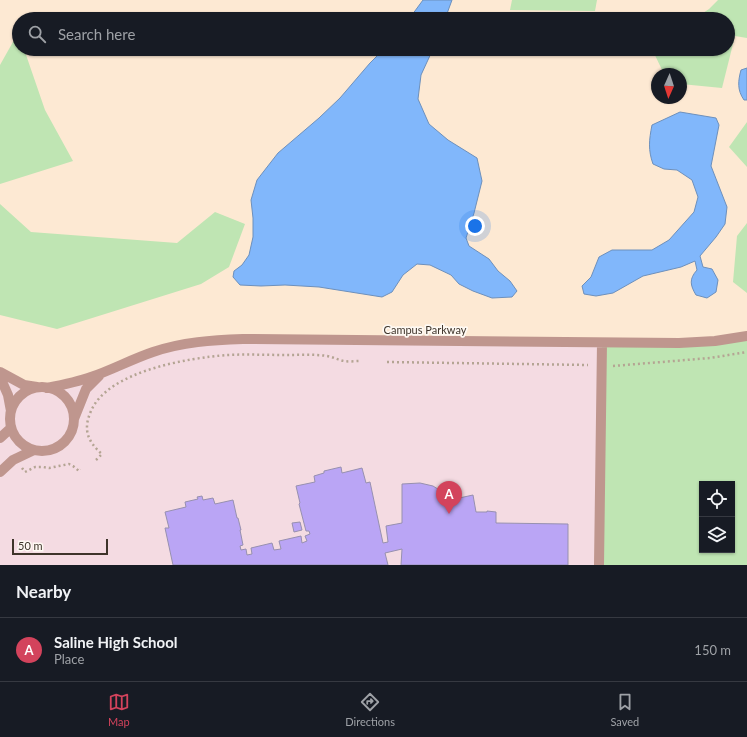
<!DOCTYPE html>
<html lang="en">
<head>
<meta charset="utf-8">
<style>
	:root { --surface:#171b24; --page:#242831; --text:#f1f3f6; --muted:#9ea1a6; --line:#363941; --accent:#d3435c }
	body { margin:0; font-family:Lato,sans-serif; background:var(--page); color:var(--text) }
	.controls { position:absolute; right:12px; bottom:12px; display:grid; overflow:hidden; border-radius:0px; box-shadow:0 1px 3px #0004 }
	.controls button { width:36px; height:36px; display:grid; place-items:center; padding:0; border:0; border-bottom:1px solid var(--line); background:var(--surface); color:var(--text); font:20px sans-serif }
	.compass { position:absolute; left:651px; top:68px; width:36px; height:36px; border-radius:50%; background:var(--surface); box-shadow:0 1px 3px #0004; rotate:183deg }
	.scale { position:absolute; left:12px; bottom:10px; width:96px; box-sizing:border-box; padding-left:4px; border:2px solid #3e342a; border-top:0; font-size:11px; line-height:14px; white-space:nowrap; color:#3e342a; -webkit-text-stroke:3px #fef9f3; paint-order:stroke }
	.you { position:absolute; left:475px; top:226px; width:14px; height:14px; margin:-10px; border:3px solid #fff; border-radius:50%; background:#1a73e8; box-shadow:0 0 0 6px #1a73e833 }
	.badge { display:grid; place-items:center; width:26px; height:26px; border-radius:50%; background:var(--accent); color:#fff; font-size:13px; font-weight:700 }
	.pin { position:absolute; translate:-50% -33px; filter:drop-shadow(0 1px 2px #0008) }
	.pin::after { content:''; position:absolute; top:21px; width:14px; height:12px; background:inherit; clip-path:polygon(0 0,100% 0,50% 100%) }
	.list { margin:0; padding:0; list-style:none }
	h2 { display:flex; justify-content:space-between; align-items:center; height:52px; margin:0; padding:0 16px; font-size:17px }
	h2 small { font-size:13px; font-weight:400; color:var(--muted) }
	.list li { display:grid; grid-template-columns:26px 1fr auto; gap:12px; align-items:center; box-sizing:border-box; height:64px; padding:0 16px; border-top:1px solid var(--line) }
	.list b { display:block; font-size:15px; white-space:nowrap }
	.list p { margin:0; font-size:13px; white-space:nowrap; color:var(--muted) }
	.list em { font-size:13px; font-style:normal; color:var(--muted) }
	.icon { flex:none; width:22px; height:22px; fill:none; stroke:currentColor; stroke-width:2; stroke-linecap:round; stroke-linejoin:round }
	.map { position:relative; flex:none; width:747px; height:565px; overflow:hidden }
	.search { position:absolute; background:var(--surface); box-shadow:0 1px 3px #0004; left:12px; right:12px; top:12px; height:44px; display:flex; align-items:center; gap:10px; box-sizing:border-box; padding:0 14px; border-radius:22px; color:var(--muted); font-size:15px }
	.sheet { height:116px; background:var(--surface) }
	nav { display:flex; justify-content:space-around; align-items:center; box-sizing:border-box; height:56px; border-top:1px solid var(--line); background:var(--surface); font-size:11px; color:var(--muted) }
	nav a { display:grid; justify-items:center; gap:2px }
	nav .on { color:var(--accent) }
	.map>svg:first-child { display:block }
	.education { fill:#f4dbe2 }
	.green { fill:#bfe5b3; fill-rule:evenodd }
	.water { fill:#81b7fb; stroke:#6d90bc }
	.building { fill:#baa5f5; stroke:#9790af }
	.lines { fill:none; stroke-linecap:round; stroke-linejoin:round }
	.path { stroke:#b4a493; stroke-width:2.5; stroke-dasharray:2 3; stroke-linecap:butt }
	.minor { stroke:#bf968e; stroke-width:10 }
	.labels { text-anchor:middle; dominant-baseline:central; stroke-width:3.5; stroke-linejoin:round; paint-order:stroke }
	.street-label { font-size:11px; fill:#3e342a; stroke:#fef9f3 }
</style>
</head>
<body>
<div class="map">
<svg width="747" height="565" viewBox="0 0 747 565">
	<rect width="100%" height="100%" fill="#fde9d3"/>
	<!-- education -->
	<path class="education" d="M190,343h412l-3,222h-599v-193l41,15 21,-2z"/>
	<!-- green -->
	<path class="green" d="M512,0h85l-2,11 -85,-1z
		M718,0h29v38l-12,-2 -13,52 -41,-4v-10h-17l-12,-25h76v-30h-34l15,-10z
		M18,33l1,16h5l21,61 28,51 -73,23v-119z
		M747,122v45l-18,-20z
		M0,204l31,28 146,11 38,-31 30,12 -16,43 -28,17 -144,45 -57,-14z
		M747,223v70l-14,-11 4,-46z
		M747,336v229h-148l3,-222zM702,484h30v66h-30z"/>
	<!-- water -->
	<path class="water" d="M423,0h29l-7,19h-36z
		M384,49h49l-12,26 -3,24 11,25 19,16 29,18 5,23 -8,32 -8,25 3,8 20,13 9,12 12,10 7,10 -5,6 -20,1 -19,-7 -14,-7 -8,-9 -21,-10 -13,-1 -14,11 -11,17 -10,5 -63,-10 -34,-2 -24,1 -21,-1 -7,-8 1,-6 8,-6 7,-10 4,-18v-19l-2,-18 6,-20 21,-27 41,-35 21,-20 30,-35z
		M747,68v32h-3c-7,-10 -6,-19 -3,-30z
		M680,112l36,6 3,7 -8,41 16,41 -2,17 -9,13 -16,19 3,11 9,2 6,11 -2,12 -9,6 -11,-3c-6,-10 -7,-16 1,-25l-2,-9 -14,6 -38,9 -30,17 -17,3 -12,-2 -2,-8 9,-9 8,-20 13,-7h40l17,-10 25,-28 4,-15 -6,-17 -15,-10 -13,-1 -11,-5c-5,-14 -4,-24 -1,-39z"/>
	<!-- building -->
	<path class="building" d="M341,467l1,6 20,-5 4,15 4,-1 13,61 5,-1 -2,-16 16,-3v-39l18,-1 13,3 8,5 3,3 -3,8 32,-7 3,17h11v-1l9,1v11l72,1v41h-167l1,-16 -17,4 3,12h-215l-8,-37h4l-4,-16 21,-5 -1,-5 13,-3 -1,-2 5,-1 1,4 10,-2 2,6 18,-4 4,18h1l3,12h-1l3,15 -3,1 1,4 5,-1 1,6 5,-1 -1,-6 21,-5 2,7 7,-1 -2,-8 22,-5 1,7 5,-2 -2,-5 5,-2 -1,-3h-3l-7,-27 1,-1 -4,-17 19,-4 -1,-6 10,-3v-2z
		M300,522l2,8 -8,2 -2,-9z"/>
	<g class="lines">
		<!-- path -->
		<path class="path" d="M387,362l201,3
			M613,366l97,-8 37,-6
			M96,460l6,-6c-15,-13 -19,-25 -11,-43 17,-40 97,-53 136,-56 20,-1 40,0 60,0 13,0 27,-1 40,1 6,1 11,4 17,5 5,1 11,0 16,0
			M22,468l3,4 10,-5h8l6,1 20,-4 4,2 6,5 1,-2"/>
		<!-- minor -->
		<path class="minor" d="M0,372l24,13 13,2
			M0,377l8,18 3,16
			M10 419a32 32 0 1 1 64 0a32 32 0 1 1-64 0Z
			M47,388c15,-3 30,-6 44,-11 21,-7 41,-18 62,-25 29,-10 60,-12 90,-13l436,4 36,-2 32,-5
			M74,419l12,-30 13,-13
			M0,438l11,-10
			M0,472l13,-12 21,-10
			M599,565l3,-222"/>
	</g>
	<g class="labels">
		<!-- street labels -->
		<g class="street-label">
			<text x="425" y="329">Campus Parkway</text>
		</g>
	</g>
</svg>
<div class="controls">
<button><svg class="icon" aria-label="locate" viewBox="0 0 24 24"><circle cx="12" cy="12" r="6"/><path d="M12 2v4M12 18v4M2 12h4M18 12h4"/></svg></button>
<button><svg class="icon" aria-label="layers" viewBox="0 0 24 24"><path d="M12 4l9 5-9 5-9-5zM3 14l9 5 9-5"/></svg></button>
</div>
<svg class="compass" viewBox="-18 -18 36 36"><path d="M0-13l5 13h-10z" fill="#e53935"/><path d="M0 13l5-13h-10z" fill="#9ea1a6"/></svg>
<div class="scale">50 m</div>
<div class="you"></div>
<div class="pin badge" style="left:449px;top:514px">A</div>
<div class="search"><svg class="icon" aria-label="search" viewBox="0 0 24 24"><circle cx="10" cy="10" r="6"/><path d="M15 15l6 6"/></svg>Search here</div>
</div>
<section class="sheet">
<h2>Nearby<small></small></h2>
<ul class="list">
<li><span class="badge">A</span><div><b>Saline High School</b><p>Place</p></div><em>150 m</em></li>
</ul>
</section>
<nav>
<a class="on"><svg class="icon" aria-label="map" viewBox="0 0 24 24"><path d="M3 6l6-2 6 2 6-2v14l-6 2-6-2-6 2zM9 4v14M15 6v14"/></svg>Map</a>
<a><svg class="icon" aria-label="directions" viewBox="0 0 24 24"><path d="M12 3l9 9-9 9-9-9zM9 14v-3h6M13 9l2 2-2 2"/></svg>Directions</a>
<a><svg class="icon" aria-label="saved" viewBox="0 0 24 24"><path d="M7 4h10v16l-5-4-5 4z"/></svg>Saved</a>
</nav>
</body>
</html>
